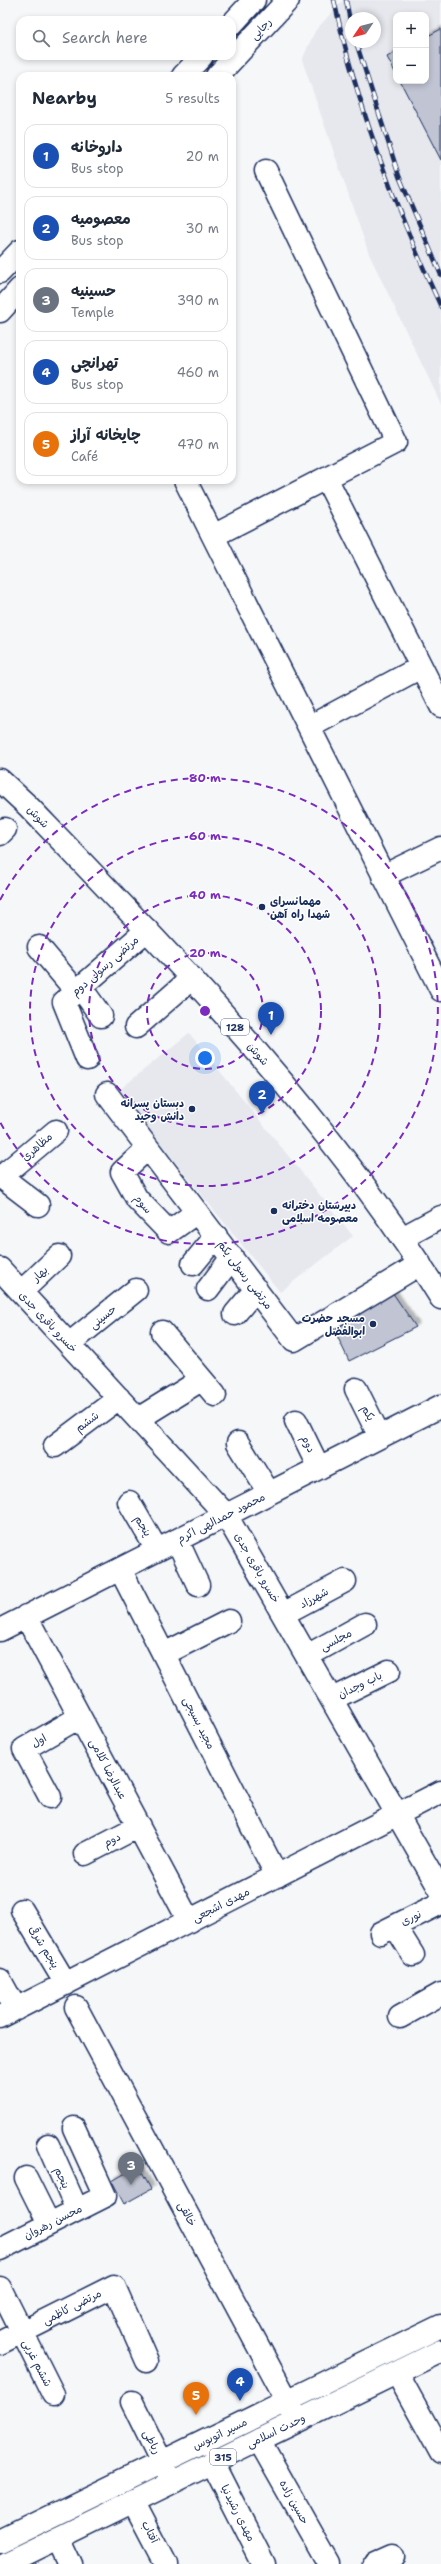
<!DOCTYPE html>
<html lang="en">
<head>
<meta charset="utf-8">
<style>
	:root { --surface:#fff; --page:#f2f2f3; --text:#1f2937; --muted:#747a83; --line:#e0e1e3; --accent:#db2777 }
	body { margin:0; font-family:"Shantell Sans","Playpen Sans Arabic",sans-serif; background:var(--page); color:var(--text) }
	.controls { position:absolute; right:12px; top:12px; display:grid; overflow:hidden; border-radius:8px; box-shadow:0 2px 6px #0003 }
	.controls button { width:36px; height:36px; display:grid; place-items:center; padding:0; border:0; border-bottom:1px solid var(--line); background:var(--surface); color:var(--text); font:20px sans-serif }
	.compass { position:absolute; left:345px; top:12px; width:36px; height:36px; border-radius:50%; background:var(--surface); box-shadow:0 2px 6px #0003; rotate:235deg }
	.you { position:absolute; left:205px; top:1058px; width:14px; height:14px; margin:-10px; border:3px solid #fff; border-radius:50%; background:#1a73e8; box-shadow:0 0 0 6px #1a73e833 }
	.badge { display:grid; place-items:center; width:26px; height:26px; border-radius:50%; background:var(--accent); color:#fff; font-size:13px; font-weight:700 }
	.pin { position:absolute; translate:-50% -33px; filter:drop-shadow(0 1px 2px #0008) }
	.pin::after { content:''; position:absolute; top:21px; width:14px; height:12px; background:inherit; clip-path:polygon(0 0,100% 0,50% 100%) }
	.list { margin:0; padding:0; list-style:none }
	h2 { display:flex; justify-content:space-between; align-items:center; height:52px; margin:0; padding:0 16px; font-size:17px }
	h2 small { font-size:13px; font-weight:400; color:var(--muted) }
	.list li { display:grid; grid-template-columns:26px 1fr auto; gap:12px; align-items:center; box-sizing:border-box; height:64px; margin:0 8px 8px; padding:0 8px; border:1px solid var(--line); border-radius:12px }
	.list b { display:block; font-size:15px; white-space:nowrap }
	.list p { margin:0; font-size:13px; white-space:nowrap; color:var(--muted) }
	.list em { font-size:13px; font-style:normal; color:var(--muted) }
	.icon { flex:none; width:22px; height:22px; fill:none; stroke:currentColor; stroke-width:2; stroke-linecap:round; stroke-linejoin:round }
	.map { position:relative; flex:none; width:441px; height:2564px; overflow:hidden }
	.search { position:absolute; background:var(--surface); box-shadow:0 2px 6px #0003; left:16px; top:16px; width:220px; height:44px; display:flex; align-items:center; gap:10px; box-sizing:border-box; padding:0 14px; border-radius:12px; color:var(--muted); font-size:15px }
	.panel { position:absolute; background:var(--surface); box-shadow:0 2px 6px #0003; left:16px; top:72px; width:220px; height:412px; border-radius:12px }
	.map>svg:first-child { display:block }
	.built { fill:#e6e8ee; fill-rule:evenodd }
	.building { fill:#c0c4d3; stroke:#1b2f5e; filter:url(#shadow) }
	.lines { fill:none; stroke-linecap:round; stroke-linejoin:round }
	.minor-casing { stroke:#1b2f5e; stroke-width:25 }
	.major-casing { stroke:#1b2f5e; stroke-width:25 }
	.minor { stroke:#fff; stroke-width:22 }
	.major { stroke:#fff; stroke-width:22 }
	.rail-casing { stroke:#1b2f5e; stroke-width:4.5 }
	.rail { stroke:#fff; stroke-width:3; stroke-dasharray:9; stroke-linecap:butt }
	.ring { fill:none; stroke:#7b2cbf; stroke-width:2; stroke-dasharray:7 5 }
	.poi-dot { fill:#1b2f5e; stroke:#fff; stroke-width:1.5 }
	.labels { text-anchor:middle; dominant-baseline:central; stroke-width:3; stroke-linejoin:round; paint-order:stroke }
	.shield { fill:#fff; stroke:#5f6d8e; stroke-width:1 }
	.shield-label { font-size:10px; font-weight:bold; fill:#1b2f5e }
	.street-label { font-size:11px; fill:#1b2f5e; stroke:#fff }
	.poi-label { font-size:11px; font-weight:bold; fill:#1b2f5e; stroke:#fff; text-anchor:start }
	.centre { fill:#7b2cbf; stroke:#fff; stroke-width:2 }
	.ring-label { font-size:12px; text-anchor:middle; font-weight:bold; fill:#7b2cbf; stroke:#fff; stroke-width:3; stroke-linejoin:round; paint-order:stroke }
</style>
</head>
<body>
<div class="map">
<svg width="441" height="2564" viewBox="0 0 441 2564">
	<defs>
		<filter id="shadow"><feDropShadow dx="3.5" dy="-3.5" stdDeviation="1" flood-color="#0004"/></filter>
	</defs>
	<rect width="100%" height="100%" fill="#f6f7f9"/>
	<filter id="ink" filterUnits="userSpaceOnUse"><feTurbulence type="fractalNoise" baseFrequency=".025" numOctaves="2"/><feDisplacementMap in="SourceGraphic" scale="8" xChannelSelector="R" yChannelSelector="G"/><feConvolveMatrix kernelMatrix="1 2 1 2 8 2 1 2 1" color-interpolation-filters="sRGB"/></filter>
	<g filter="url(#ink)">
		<!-- built -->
		<path class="built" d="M343,0h98v404l-72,-150 -67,-194 13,-29zM396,15h30v66h-30zM351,18h24v24h-24z
			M189,1033l164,203 -73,56 -162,-201z"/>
		<!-- building -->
		<path class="building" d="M441,29v131l-41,-79h26v-44z
			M396,52v22l-9,-17z
			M390,1289l26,38 -67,34 -19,-40z
			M138,2166l13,23 -27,15 -12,-23z"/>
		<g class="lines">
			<defs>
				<path id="minor" d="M266,171l130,271 -183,94 228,454
					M326,478l115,228
					M185,480l28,56
					M309,727l112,-60
					M0,834l5,-5
					M383,876l58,-28
					M39,947l37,44
					M81,988l20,28
					M136,1027l56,-49
					M87,1059l-23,-57 83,-72
					M107,1094l187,246 126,-76
					M148,1148l-26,24 15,27 32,33 28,-20
					M0,1176l38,29
					M0,1178l56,-47
					M402,1238l39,-21
					M193,1264l23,-28
					M0,1269l226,246 215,376
					M208,1289l24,-32
					M21,1292l38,-36
					M235,1314l21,-25
					M162,1332l53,63
					M69,1344l67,-54
					M356,1389l24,48
					M138,1419l63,-39
					M296,1421l23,47
					M238,1443l31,50
					M55,1446l64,-48
					M129,1502l28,48
					M177,1540l21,45
					M120,1569l157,307
					M283,1614l62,-33
					M26,1616l163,305
					M0,1630l441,-224
					M164,1654l65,-33
					M307,1656l58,-32
					M332,1699l57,-28
					M50,1797l-26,-48 56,-32
					M85,1854l54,-28
					M22,1910l44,74
					M395,1926l18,29
					M381,1933l60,-30
					M0,1980l16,29
					M76,2007l218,406
					M0,2017l441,-225
					M400,2017l41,-23
					M48,2145l29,65
					M26,2178l23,46
					M0,2249l105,-53 -31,-68
					M0,2288l53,106
					M0,2343l114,-57 33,75
					M397,2373l44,80
					M132,2402l36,73
					M259,2440l70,124
					M212,2462l52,102
					M133,2501l33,63
					M59,2538l12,26
					M0,2541l441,-215
					M375,2564l18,-8"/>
				<path id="major" d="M232,24l22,-24
					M183,76l19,-20
					M217,76l71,-76
					M0,272l20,-21
					M0,311l20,-22
					M0,780l28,26c148,154 300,309 413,492
					M5,2564l436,-213"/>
			</defs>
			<!-- minor casing -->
			<use href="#minor" class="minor-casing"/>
			<!-- major casing -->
			<use href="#major" class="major-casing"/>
			<!-- minor -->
			<use href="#minor" class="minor"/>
			<!-- major -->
			<use href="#major" class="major"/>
			<defs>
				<path id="rail" d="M334,0c23,107 61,208 107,307
					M346,0l5,26
					M356,42l43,134 42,99"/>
			</defs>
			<!-- rail casing -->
			<use href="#rail" class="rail-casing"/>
			<!-- rail -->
			<use href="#rail" class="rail"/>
		</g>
	</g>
	<!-- distance rings -->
	<g class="ring">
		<circle cx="205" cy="1011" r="58"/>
		<circle cx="205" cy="1011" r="116"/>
		<circle cx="205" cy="1011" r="175"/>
		<path d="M0 900A233 233 0 1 1 0 1122"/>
	</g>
	<!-- markers -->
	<g class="poi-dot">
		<circle cx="262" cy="907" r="4"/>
		<circle cx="192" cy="1109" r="4"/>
		<circle cx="274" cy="1211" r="4"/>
		<circle cx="373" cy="1324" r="4"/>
	</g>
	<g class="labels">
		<!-- shield labels -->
		<g class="shield">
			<rect x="221" y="1019" width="28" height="16" rx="3"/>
			<rect x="210" y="2449" width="26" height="16" rx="3"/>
		</g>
		<g class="shield-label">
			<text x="235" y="1027">128</text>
			<text x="223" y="2457">315</text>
		</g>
		<!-- street labels -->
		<g class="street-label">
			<text transform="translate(261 29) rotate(-47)">رجایی</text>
			<text transform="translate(38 817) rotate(46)">شوش</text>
			<text transform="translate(105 966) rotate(-41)">مرتضی رسولی دوم</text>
			<text transform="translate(258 1054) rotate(49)">شوش</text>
			<text transform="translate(37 1147) rotate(-41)">مظاهری</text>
			<text transform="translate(143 1204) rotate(50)">سوم</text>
			<text transform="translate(40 1274) rotate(-43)">بهار</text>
			<text transform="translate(245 1275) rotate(53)">مرتضی رسولی یکم</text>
			<text transform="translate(103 1317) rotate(-39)">حسینی</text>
			<text transform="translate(48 1322) rotate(47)">خسرو باقری جدی</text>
			<text transform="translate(368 1413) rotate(63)">یکم</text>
			<text transform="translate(87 1422) rotate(-37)">ششم</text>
			<text transform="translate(308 1444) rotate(64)">دوم</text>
			<text transform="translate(221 1518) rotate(-27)">محمود حمدالهی اکرم</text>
			<text transform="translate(143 1526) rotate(59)">پنجم</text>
			<text transform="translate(257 1568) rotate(60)">خسرو باقری جدی</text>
			<text transform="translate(314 1598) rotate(-28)">شهرزاد</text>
			<text transform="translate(336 1640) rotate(-28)">مجلسی</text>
			<text transform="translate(360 1685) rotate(-26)">باب وجدان</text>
			<text transform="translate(199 1723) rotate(63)">مجید بسیجی</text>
			<text transform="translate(39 1741) rotate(-30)">اول</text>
			<text transform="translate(108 1769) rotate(62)">عبدالرضا کلامی</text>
			<text transform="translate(112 1840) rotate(-27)">دوم</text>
			<text transform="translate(221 1905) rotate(-27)">مهدی اشجعی</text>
			<text transform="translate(411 1918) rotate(-26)">نوری</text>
			<text transform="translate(44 1947) rotate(59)">پنجم شرقی</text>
			<text transform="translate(62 2178) rotate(66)">پنجم</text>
			<text transform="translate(187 2214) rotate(62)">خالقی</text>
			<text transform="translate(53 2222) rotate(-27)">محسن رهروان</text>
			<text transform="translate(72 2307) rotate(-27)">مرتضی کاظمی</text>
			<text transform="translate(37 2363) rotate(63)">ششم غربی</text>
			<text transform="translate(276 2431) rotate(-26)">وحدت اسلامی</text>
			<text transform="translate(220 2434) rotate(-26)">مسیر اتوبوس</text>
			<text transform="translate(152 2442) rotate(63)">رباطی</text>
			<text transform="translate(294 2502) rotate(61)">حسین زاده</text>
			<text transform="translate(238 2513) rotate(63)">مهدی رشیدنیا</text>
			<text transform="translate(150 2532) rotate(63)">آفتاب</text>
		</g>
		<!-- poi labels -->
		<g class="poi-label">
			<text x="270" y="901">مهمانسرای<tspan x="270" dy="13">شهدا راه آهن</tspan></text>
			<text x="184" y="1103" text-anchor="end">دبستان پسرانه<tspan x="184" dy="13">دانش وحید</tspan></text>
			<text x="282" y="1205">دبیرستان دخترانه<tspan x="282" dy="13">معصومه اسلامی</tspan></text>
			<text x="365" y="1318" text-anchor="end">مسجد حضرت<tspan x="365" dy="13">ابوالفضل</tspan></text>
		</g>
	</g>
	<circle cx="205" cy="1011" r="6" class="centre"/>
	<g class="ring-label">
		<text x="205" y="782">80 m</text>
		<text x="205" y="840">60 m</text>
		<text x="205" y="899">40 m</text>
		<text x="205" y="957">20 m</text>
	</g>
</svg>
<div class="controls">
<button>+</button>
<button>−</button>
</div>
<svg class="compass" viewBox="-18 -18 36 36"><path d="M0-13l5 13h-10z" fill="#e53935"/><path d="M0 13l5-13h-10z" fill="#747a83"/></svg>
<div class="you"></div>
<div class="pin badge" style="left:271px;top:1035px;background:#1a4fb4">1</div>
<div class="pin badge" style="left:262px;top:1114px;background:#1a4fb4">2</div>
<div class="pin badge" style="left:131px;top:2185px;background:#6b7280">3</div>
<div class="pin badge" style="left:240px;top:2401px;background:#1a4fb4">4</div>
<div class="pin badge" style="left:196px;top:2415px;background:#e8710a">5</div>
<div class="search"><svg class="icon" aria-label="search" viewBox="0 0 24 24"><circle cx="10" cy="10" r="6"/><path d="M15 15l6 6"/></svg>Search here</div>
<section class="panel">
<h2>Nearby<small>5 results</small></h2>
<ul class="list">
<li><span class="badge" style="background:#1a4fb4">1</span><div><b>داروخانه</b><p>Bus stop</p></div><em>20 m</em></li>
<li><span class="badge" style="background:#1a4fb4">2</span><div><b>معصومیه</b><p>Bus stop</p></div><em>30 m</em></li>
<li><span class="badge" style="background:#6b7280">3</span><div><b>حسینیه</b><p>Temple</p></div><em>390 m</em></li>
<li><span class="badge" style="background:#1a4fb4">4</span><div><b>تهرانچی</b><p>Bus stop</p></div><em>460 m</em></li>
<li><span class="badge" style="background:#e8710a">5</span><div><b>چایخانه آراز</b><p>Café</p></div><em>470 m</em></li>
</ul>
</section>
</div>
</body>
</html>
